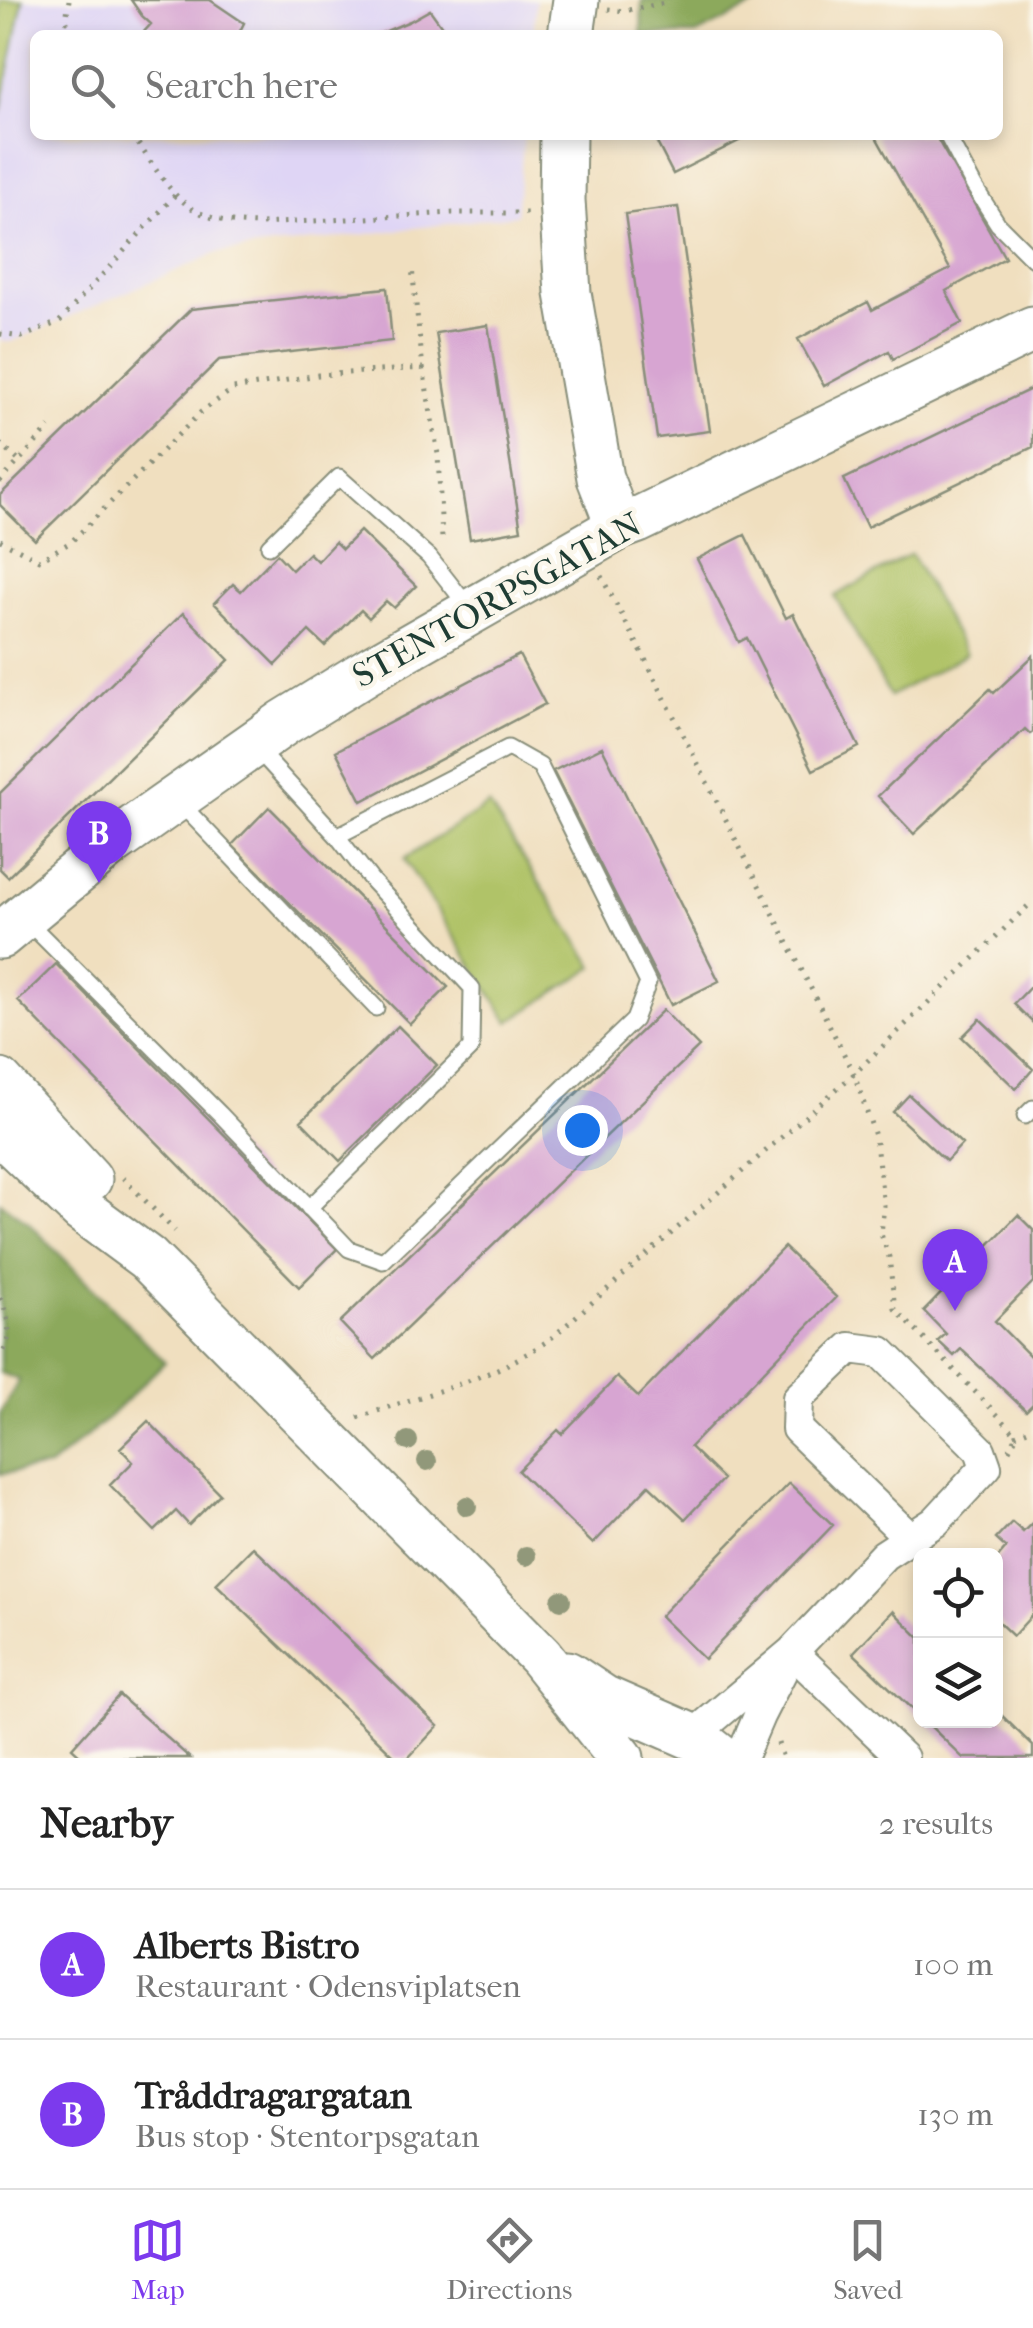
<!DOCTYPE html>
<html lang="en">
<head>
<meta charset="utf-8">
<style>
	:root { --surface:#fff; --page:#f2f2f2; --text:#222; --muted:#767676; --line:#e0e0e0; --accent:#7c3aed }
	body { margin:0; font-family:"IM FELL French Canon",serif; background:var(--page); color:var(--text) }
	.controls { position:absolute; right:30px; bottom:30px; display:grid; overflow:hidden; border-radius:15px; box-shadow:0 5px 15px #0003 }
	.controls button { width:90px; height:90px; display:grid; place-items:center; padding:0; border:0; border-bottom:2px solid var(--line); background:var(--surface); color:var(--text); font:50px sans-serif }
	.you { position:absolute; left:582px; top:1130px; width:35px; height:35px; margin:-25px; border:8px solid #fff; border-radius:50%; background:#1a73e8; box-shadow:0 0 0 15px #1a73e833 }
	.badge { display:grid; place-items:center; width:65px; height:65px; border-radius:50%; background:var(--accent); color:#fff; font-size:32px; font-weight:700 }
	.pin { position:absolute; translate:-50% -82px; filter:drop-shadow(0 2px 5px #0008) }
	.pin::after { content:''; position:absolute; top:52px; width:35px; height:30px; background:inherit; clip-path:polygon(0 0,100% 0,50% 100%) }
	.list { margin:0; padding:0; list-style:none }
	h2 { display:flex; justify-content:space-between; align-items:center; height:130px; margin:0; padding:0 40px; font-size:42px }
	h2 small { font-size:32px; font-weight:400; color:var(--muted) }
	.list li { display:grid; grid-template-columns:65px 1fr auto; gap:30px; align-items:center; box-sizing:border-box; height:150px; padding:0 40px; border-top:2px solid var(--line) }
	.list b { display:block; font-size:38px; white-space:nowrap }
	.list p { margin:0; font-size:32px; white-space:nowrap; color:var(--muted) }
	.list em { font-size:32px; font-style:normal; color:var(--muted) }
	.icon { flex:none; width:55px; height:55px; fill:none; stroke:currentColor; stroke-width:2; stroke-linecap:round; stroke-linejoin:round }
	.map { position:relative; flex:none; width:1033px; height:1758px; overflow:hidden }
	.search { position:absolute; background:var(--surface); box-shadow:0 5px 15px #0003; left:30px; right:30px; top:30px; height:110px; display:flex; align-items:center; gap:25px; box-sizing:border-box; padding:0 35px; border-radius:15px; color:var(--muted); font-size:38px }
	.sheet { height:430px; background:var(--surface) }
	nav { display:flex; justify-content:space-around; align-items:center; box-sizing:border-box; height:140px; border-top:2px solid var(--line); background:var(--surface); font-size:28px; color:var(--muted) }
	nav a { display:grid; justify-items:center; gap:5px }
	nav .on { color:var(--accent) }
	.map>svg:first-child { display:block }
	.built { fill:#dfd5f5 }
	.green { fill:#b0c367; stroke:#68804e; stroke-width:2.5 }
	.forest { fill:#8ca95c; stroke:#567348; stroke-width:2.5 }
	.building { fill:#d7a5d2 }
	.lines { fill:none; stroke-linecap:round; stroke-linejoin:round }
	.lane-casing { stroke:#888e7a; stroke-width:19 }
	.street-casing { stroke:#888e7a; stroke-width:34 }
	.secondary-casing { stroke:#888e7a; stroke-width:49 }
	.path { stroke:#888e7a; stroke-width:5; stroke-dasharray:2.5 8; stroke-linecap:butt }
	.lane { stroke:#fff; stroke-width:15 }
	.street { stroke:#fff; stroke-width:30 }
	.secondary { stroke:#fff; stroke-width:45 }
	.tree { fill:#91987a }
	.labels { text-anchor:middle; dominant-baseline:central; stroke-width:9; stroke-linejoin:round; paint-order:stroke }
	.street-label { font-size:35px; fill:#1f3d34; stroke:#fbf7ec }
</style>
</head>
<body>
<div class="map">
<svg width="1033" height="1758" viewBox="0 0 1033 1758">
	<rect width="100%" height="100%" fill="#fbf7ec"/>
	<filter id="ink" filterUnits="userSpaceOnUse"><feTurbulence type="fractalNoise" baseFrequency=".01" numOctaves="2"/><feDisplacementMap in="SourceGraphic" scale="20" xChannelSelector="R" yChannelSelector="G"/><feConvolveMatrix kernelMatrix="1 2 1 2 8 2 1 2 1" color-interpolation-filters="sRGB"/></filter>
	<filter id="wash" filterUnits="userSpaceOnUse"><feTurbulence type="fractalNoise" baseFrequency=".0048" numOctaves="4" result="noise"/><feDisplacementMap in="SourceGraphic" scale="40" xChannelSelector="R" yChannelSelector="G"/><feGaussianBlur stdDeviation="2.25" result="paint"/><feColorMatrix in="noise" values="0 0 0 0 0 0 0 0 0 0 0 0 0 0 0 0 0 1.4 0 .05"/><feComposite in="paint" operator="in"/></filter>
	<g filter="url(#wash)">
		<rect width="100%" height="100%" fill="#f0dfbf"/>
		<!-- built -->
		<path class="built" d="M0,0h536l-3,35h-498v100h489l-8,80 -299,38 -206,89 -11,-2z"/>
		<!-- green -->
		<path class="green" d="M0,0h23l-23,114z
			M911,554l55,100 -76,42 -55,-100z
			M489,805l105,162 -85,55 -105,-163z"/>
		<!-- forest -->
		<path class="forest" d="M642,0h124l-70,35h-55z
			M0,1202l29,21 136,139 -59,58 -57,47 -49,7v-60l19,-34 -19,-7z"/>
		<g id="blocks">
			<!-- building -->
			<path class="building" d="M131,0h79l34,23 -6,12h-97l10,-11 -9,-8z
				M430,10l18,25h-71l33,-14z
				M653,135h98l-78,39z
				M875,135h60l70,123 -59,33 16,32 -69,36 -4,-8 -65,35 -26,-47 70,-37 4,8 78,-41z
				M678,207l32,224 -53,7 -32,-224z
				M387,288l5,53 -173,19 -184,180 -35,-35v-10l191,-186z
				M488,325l33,205 -51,9 -34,-206z
				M1033,388v59l-166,80 -23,-48z
				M360,531l56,55 -22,22 -8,-7 -17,17 -8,-8 -36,36 -16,-15 -33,34 -62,-62 19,-19 8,7 36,-37 15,16 17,-17 8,8 18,-19 7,7z
				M745,535l41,83 7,-4 66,133 -46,23 -66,-132 -8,4 -42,-83z
				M183,613l46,47 -221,217 -8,-8v-76z
				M519,655l26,49 -183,97 -26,-50z
				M1033,656v76l-3,2 -5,-5 -111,105 -36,-38 112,-107 4,4z
				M602,747l117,234 -48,24 -118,-234z
				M269,807l179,180 -38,37 -178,-179z
				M56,964l281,285 -38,38 -281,-286z
				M1033,984v39l-19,-19z
				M663,1010l36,37 -324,312 -35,-37z
				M980,1019l53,50 -17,20 -54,-52z
				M398,1026l39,39 -97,96 -39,-40z
				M909,1095l53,49 -16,17 -53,-49z
				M1018,1215l15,15v52l-38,39 38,38v45l-7,7 -65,-62 -7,7 -16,-15 8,-7 -22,-23z
				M784,1247l52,50 -146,150 33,32 -38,40 -36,-34 -56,59 -75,-73 40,-41 4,4 55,-57 21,20z
				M148,1421l72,73 -31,31 -13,-14 -21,20 -45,-46 23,-23 -13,-14z
				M789,1483l44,42 -129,134 -44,-43z
				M1012,1522l11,10 10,-10v92l-20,22 -17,-16v-60l10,-12 -10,-9z
				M253,1547l185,179 -30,32h-12l-180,-174z
				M893,1611l27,27v79l-67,-64z
				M119,1695l71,63h-107l-11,-10z
				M996,1710l37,36v12h-70l-39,-38h72z"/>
		</g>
	</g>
	<g filter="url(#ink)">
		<use href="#blocks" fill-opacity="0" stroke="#888e7a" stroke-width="2.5"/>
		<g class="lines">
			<defs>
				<path id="lane" d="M947,135l27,51 24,38 35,35
					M269,546l70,-69 90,80 40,51
					M179,802l197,206
					M25,919l195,195 129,135 34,12 251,-241 14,-37 -108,-217 -32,-18 -171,88 -81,-88
					M1025,1116l8,-8
					M309,1208l162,-160 1,-60 -100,-107 -35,-45"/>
				<path id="street" d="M792,1652l111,106
					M691,1737l101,-85 92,-97 51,-33 51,-55 -6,-17 -99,-98 -31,-4 -52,50 -1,31 114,110
					M741,1758l18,-42 27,-53"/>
				<path id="secondary" d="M571,35l5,-35
					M563,135l-1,65 6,93 32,185 19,49
					M0,936l110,-91 175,-123 91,-56 243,-139 19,-7 395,-191
					M0,1082l89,97
					M0,1132l82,78 65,48 393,398 81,102
					M567,1674l36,24 94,41 24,19"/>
			</defs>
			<!-- lane casing -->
			<use href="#lane" class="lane-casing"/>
			<!-- street casing -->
			<use href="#street" class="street-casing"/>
			<!-- secondary casing -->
			<use href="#secondary" class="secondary-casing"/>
			<!-- path -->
			<path class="path" d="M69,0l-3,20 7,15
				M608,9l16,2 40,-8 3,-3
				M132,135c41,57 49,88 128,89l193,-11h76
				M0,334l22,3 37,-15 116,-127
				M423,368l15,86 4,85
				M0,444l19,17
				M0,482l50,-55
				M0,540l39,20 32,-18 130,-130 32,-23 85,-14 105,-7 -11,-100
				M601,576l41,77 212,421 21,62 9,70 -3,28 8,23 6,52 121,125
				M123,1178l52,53
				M0,1298c9,20 14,40 0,59
				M358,1418c42,-16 86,-27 128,-44 22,-9 43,-21 63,-34l305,-266 179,-173
				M1015,1435l18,-7
				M1009,1450l8,-15
				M778,1743l5,15"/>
			<!-- lane -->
			<use href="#lane" class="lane"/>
			<!-- street -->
			<use href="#street" class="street"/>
			<!-- secondary -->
			<use href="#secondary" class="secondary"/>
		</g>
		<!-- trees -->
		<g class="tree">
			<circle cx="408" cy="1441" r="10"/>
			<circle cx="427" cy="1461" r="10"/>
			<circle cx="467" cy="1506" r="10"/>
			<circle cx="526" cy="1556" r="10"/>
			<circle cx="561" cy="1600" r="10"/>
		</g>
	</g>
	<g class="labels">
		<!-- street labels -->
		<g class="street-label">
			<text transform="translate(497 600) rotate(-29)">STENTORPSGATAN</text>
		</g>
	</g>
</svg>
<div class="controls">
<button><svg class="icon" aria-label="locate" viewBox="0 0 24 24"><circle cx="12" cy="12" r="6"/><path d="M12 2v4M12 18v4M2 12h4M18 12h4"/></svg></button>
<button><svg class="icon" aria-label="layers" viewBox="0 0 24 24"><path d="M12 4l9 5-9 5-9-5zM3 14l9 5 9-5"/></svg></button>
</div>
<div class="you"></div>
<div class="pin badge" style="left:955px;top:1311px">A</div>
<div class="pin badge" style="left:99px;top:883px">B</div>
<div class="search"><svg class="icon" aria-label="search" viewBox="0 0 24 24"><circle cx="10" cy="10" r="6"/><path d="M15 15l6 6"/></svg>Search here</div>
</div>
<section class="sheet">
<h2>Nearby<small>2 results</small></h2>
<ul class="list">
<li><span class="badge">A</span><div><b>Alberts Bistro</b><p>Restaurant · Odensviplatsen</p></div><em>100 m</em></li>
<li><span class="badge">B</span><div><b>Tråddragargatan</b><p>Bus stop · Stentorpsgatan</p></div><em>130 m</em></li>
</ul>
</section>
<nav>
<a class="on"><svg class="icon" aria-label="map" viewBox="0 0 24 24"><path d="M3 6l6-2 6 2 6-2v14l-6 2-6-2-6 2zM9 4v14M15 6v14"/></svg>Map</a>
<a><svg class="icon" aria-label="directions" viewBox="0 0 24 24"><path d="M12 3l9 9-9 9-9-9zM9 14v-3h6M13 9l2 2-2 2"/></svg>Directions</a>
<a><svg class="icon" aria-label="saved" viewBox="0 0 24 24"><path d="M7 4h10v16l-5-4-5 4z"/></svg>Saved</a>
</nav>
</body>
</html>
